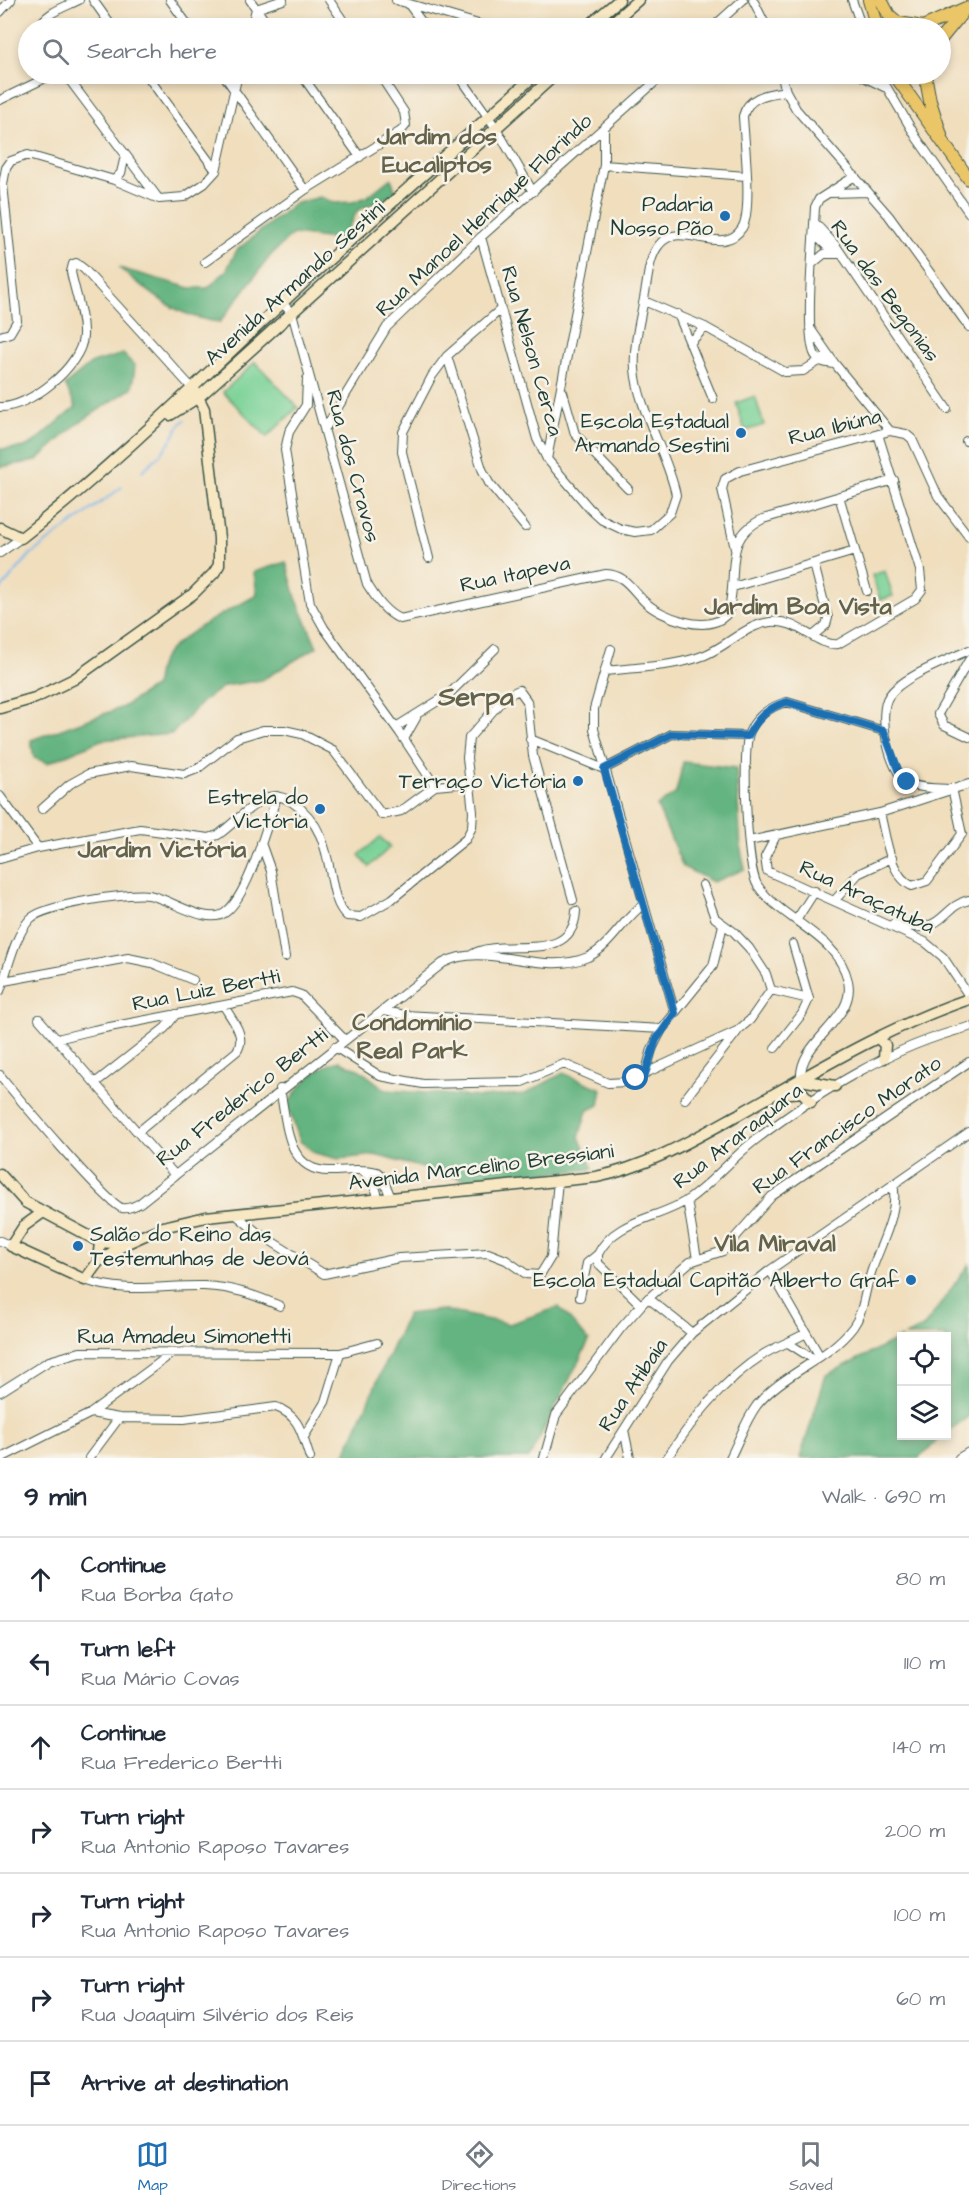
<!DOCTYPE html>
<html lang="en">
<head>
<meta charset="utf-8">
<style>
	:root { --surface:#fff; --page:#f2f2f3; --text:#1f2937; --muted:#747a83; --line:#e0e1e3; --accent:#1f6fb2 }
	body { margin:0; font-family:"Architects Daughter",sans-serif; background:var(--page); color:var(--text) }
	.controls { position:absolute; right:18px; bottom:18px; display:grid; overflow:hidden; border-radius:0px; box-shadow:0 3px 9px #0003 }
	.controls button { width:54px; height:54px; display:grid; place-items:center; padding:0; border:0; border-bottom:2px solid var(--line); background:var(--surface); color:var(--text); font:30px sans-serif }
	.stop { position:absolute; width:18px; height:18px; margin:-14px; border:4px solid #1f6fb2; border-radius:50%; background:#fff }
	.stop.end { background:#1f6fb2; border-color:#fff; box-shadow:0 2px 6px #0008 }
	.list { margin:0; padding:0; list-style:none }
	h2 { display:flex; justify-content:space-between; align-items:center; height:78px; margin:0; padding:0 24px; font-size:26px }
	h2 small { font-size:20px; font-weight:400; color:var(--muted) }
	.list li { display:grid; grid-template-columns:39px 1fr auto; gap:18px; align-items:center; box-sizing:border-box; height:84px; padding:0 24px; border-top:2px solid var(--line) }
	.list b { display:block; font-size:22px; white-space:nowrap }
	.list p { margin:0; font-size:20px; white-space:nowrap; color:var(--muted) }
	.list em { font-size:20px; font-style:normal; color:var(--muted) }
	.icon { flex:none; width:33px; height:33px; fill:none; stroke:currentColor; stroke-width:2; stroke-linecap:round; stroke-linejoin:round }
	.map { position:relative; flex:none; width:969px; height:1458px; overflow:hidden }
	.search { position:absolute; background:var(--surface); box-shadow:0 3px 9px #0003; left:18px; right:18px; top:18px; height:66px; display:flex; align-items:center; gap:15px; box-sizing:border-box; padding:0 21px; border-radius:33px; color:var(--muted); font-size:22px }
	.sheet { height:666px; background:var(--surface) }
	nav { display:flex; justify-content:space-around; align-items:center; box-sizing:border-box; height:84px; border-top:2px solid var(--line); background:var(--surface); font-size:16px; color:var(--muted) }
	nav a { display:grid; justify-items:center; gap:3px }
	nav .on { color:var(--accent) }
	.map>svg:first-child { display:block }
	.green { fill:#7ad297; stroke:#4c8866; stroke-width:1.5 }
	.forest { fill:#63b480; stroke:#41785a; stroke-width:1.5 }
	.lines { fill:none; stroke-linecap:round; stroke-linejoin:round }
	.stream { stroke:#79b7ec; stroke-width:2 }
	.street-casing { stroke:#3e5549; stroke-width:10 }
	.secondary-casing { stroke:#3e5549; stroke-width:13 }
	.primary-casing { stroke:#3e5549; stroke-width:14 }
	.street { stroke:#fff; stroke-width:8 }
	.secondary { stroke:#f7e8c3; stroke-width:10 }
	.primary { stroke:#ebc669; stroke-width:12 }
	.route { stroke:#1f6fb2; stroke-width:8 }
	.poi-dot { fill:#1f6fb2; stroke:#f7f3e8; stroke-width:2 }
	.labels { text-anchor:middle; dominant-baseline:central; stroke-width:5; stroke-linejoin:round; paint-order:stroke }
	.poi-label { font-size:21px; fill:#1f3d34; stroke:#f7f3e8; text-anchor:end }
	.street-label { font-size:21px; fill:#1f3d34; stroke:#f7f3e8 }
	.quarter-label { font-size:24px; font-weight:bold; fill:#65624a; stroke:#f7f3e8 }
	.district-label { font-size:27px; font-weight:bold; fill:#65624a; stroke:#f7f3e8 }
</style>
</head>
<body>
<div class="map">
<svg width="969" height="1458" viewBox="0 0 969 1458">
	<rect width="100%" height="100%" fill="#f7f3e8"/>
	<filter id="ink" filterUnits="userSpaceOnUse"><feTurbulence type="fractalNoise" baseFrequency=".0167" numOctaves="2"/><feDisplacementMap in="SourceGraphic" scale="12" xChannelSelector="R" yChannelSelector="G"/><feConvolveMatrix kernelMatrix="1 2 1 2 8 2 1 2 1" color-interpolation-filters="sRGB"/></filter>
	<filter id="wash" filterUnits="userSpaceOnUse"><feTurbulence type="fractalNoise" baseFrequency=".008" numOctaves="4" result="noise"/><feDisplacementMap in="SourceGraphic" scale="24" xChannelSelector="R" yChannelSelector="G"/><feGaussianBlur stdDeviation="1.35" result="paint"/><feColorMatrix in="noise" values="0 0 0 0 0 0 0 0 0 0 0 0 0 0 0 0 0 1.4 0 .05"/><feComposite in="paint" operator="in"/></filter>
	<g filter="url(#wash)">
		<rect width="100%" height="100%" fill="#f0debd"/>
		<!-- green -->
		<path class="green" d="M255,362l43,45 -31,30 -44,-45z
			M755,396l9,29 -19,6 -9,-28z
			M885,571l8,25 -13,4 -8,-25z
			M380,837l10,10 -21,20 -10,-12z"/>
		<!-- forest -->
		<path class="forest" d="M391,178l5,15 -38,17 -17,30 -48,-6 -22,21 -51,67c-45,-5 -66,-27 -101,-54l71,20h18l18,-17 11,-21 57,-46 26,-7 15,6 18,-1 14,-5z
			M123,354l12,12 -3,22 -55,36 -41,37 -36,6v-18c7,-1 16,0 24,-2 15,-4 37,-30 52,-40l-11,-22 27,-22z
			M286,562l10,36 21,49 -55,33 -38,6 -22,16 -30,32 -71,6 -53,23 -14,-5 -3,-18 92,-33 32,-21c2,-7 2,-17 6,-24 12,-25 71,-53 96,-67l-3,-23z
			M683,762l53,6 5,82 4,19 -32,13 -30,-15 -26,-61 19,-13z
			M340,1061l20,9 26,20 95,7 44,-3 38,-21 39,16 -3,16 -12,6 -8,26 14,32 -125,11 -93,-25 -36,4 -24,-6 -15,-12 -12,-35c9,-20 30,-41 52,-45z
			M969,1264v152l-22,16 -1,-96h-41l18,-8z
			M559,1307l30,34 -60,117h-186l64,-144 35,-4 67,14z
			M901,1338l1,98h40l-23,22h-119l26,-83z"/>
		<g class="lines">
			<!-- stream -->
			<path class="stream" d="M142,471c10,-9 23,-19 30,-32 5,-8 5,-14 13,-19
				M0,590l31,-36 91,-67"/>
		</g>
	</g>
	<g filter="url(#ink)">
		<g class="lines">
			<defs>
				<path id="street" d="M93,0l20,28
					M170,0l20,28
					M250,0l20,28
					M329,0l19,28
					M396,0l96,28
					M753,0l14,28
					M852,0l10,28
					M410,6l16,22
					M0,12l11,-12
					M39,28c5,-15 26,-21 40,-28
					M251,28l5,-19 27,-9
					M712,28l31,-28
					M65,74l93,124
					M146,74l70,97
					M223,74l82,116
					M301,74l59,83
					M458,74l38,54 37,64
					M781,74l5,17 10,18 93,107 80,111
					M858,74l26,13
					M879,74l37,63 53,76
					M0,100l54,-26
					M604,165l142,11
					M114,180l7,-7 4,-17
					M830,193l38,-1
					M815,223l21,23 111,163
					M815,235l19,18
					M481,237l56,202 10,20 43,50 12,11 19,9 14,3 16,-2 19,-17 6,-18c-8,-40 -38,-86 -41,-126 -2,-25 6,-52 10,-76 3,-15 4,-36 14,-48 21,-27 64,14 83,-17 11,-17 2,-89 1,-112 5,-20 25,-22 43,-25
					M205,262l100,-72 96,-59 5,-6 -2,-13 -25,-38
					M812,264l12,-10h16
					M644,301l61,26 80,45 18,-1 26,-16
					M282,303l10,10 75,271c9,14 17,28 33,35l206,-45c20,1 25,15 39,28 16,15 62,33 81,13 4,-5 4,-11 5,-18 5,-33 -5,-61 32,-78l131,-39
					M678,314l35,85
					M810,328l25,36 55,67
					M0,336l10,-3 7,-12 -14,-137 3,-16 5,-7 17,-6 86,25 45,19 25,-2 20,-13 12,-13 22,-97
					M690,343l15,-16
					M447,356l35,113 7,14 36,44
					M835,364c-8,-1 -15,-1 -20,-9 -11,-18 -1,-121 0,-148l4,-8 36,-23
					M307,379l-1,26 -17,27 -4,18 25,153 14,25 76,105 35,53 34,-3
					M563,392l12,42 53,55
					M0,407c29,1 82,-41 83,-71 1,-21 -8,-44 -12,-64l2,-8 3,-1 8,6 108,119
					M326,427l61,-100 94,-90 183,-163
					M966,441l3,-1
					M547,459l57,-294v-36
					M839,496l28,95
					M735,549l-13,-60 3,-10 15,-8 150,-40 16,3 6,5 26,57 31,41
					M0,553l21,-15
					M429,558l-27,-106 1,-20 29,-56 15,-20 54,-47
					M814,564l14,54 -2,7 -12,10
					M733,587l122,-36
					M611,649l-17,60v20l81,284
					M969,660l-31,54 6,11 25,12
					M605,671c33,-4 70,-4 100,-16 22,-9 41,-30 65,-33 28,-4 46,25 68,22l77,-45 7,-9 -2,-20 -42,-136
					M396,727l53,-33 46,-45
					M404,739l12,-21
					M530,739l74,30
					M604,769l68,-35 76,2
					M952,788l10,46
					M948,789c-12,-1 -30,0 -41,-7 -18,-11 -30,-69 -18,-86 12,-19 59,-36 80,-46
					M0,796l38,52
					M42,809l28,-25 18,-10 43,-8 53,8 13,-5 40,-31 26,-8h21l18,4 31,16 49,65 19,-4 34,-25
					M880,813c6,22 9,62 32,73l15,-5 35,-47
					M777,834l-12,23 2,14 158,71 18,15 26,39
					M749,841l131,-28 89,-29
					M261,843l10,28 14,86
					M0,859l38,-11 102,-19 69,9 9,-3c16,-11 30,-29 48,-37 9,-4 18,-1 26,4 49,32 30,92 55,114l14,1 31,-18 74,-60 6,-12 1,-15 -6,-54 2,-20 37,-42 13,-6 8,11 6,55 40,144
					M835,900l23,-26 34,-16
					M797,919l18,-28
					M893,924c12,1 26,6 37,1 15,-5 20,-21 39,-25
					M471,955c29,-20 102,13 105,-44
					M4,981l124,-23 24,5 41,17
					M771,990l38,9
					M0,991c8,-22 14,-54 30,-72 13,-14 100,-27 119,-24 22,4 59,32 77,17 23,-18 41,-88 51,-116
					M384,1011l21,4 257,14
					M39,1019l135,155
					M57,1039l37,-9 198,-38 9,3 43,44
					M335,1047l45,29 43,8 99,-2 42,-18 44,19 18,-1 111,-51 13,-11 21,-30 -5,-16 -17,-26 -15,-16 -19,-14 -12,-33
					M775,1048l27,-34 7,-15 -16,-55
					M645,1074l7,-25 10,-20 51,-63 10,-41
					M0,1075c15,19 107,129 122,133 7,1 13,-2 18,-5l303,-240c42,-23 99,14 145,-6 23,-11 35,-38 56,-53
					M801,1080c-4,-39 56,-60 47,-99 -10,-46 -66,-60 -90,-95 -12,-17 -15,-127 -10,-149 4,-18 22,-31 39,-35l97,29
					M95,1083l70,-55 11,-14
					M280,1089c7,33 6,83 50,82 15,0 33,-3 47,1l5,4 9,22
					M685,1099l52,-67
					M138,1132l99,-81c10,-15 -5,-31 -13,-45
					M363,1171l10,9 6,20
					M687,1200l10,59
					M235,1214l23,19 66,41 75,-16 89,-5 18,7 20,14 14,1 11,-18 7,-77
					M0,1241l11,5
					M770,1270l49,85
					M85,1280c39,14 79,5 119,6 28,1 51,9 76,20
					M580,1297l7,-34 11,-9
					M648,1298l44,35
					M641,1305l-43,-42v-9c17,-35 62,-35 91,-55 24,-17 42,-40 65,-58 65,-49 136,-94 215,-114
					M788,1343l25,16
					M0,1392l49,-31 31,-9 260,1 37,-10
					M91,1413l28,5 65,1 92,-12c25,9 26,29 34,51
					M624,1430l6,28
					M304,1437l21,-35 15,-49
					M1,1458l90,-45 80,-59
					M89,1458l30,-40
					M544,1458l12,-43 65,-87 23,-26 46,-40 33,-11 49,-55 197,-134
					M606,1458l62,-97 24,-28 78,-63 199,-138
					M667,1458c27,-40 56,-78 97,-104 13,-8 29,-13 42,-21
					M730,1458c9,-17 15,-37 27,-53 26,-32 71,-45 96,-78 11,-15 11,-34 17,-51 8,-29 30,-61 23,-92
					M959,1458l10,-6"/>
				<path id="secondary" d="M586,28l33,-28
					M606,28l32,-28
					M170,415l30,-19 356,-322
					M0,528l21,10c92,-72 174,-153 259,-233 84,-79 171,-154 256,-231
					M0,708l35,-10 39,-19 119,-85 21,-21 5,-8v-27l-15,-129 -9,-18
					M878,1038l7,7 -1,13
					M801,1080l34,6
					M780,1094l22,-2 9,10
					M0,1174l25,28 75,40 25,2 38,-17 43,-10 390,-40c52,-10 100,-39 145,-64 74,-42 148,-87 228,-114
					M42,1213l-18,13 -13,20 74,34 13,-18 2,-20
					M98,1262l27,-18"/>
				<path id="primary" d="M869,0l8,28
					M881,0l8,15 15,13
					M899,23l24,4 43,-19
					M940,40l22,-27
					M894,74l75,105
					M895,74l8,5 15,-5
					M925,74l5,27 11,34"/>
			</defs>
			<!-- street casing -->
			<use href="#street" class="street-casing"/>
			<!-- secondary casing -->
			<use href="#secondary" class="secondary-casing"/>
			<!-- primary casing -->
			<use href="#primary" class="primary-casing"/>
			<!-- street -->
			<use href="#street" class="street"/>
			<!-- secondary -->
			<use href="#secondary" class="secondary"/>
			<!-- primary -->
			<use href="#primary" class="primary"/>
		</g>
	</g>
	<g class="lines" filter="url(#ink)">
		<!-- route -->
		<path class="route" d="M636,1078l9,-4 11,-34 19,-27 -71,-244 68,-35 76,2c9,-17 20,-29 39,-34l97,29 14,39 9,12"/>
	</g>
	<!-- markers -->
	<g class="poi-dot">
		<circle cx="725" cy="216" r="6"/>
		<circle cx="741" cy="433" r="6"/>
		<circle cx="578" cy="781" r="6"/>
		<circle cx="320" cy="809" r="6"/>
		<circle cx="78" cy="1246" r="6"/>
		<circle cx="911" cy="1280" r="6"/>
	</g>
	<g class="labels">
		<!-- poi labels -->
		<g class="poi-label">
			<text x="713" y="204">Padaria<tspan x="713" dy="24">Nosso Pão</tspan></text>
			<text x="729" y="421">Escola Estadual<tspan x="729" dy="24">Armando Sestini</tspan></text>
			<text x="566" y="781">Terraço Victória</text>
			<text x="308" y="797">Estrela do<tspan x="308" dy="24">Victória</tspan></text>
			<text x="90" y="1234" text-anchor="start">Salão do Reino das<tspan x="90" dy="24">Testemunhas de Jeová</tspan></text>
			<text x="899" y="1280">Escola Estadual Capitão Alberto Graf</text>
		</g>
		<!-- street labels -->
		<g class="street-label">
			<text transform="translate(484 215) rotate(-43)">Rua Manoel Henrique Florindo</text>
			<text transform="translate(295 283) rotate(-42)">Avenida Armando Sestini</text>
			<text transform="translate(885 291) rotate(54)">Rua das Begonias</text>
			<text transform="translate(532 351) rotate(74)">Rua Nelson Cerca</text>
			<text transform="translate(835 427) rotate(-14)">Rua Ibiúna</text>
			<text transform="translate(353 466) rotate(75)">Rua dos Cravos</text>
			<text transform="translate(515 574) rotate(-12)">Rua Itapeva</text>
			<text transform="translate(867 897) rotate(25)">Rua Araçatuba</text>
			<text transform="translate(206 990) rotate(-11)">Rua Luiz Bertti</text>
			<text transform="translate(242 1097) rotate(-38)">Rua Frederico Bertti</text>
			<text transform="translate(847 1125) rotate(-35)">Rua Francisco Morato</text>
			<text transform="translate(738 1136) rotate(-38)">Rua Araraquara</text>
			<text transform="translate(481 1167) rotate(-7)">Avenida Marcelino Bressiani</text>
			<text x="184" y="1336">Rua Amadeu Simonetti</text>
			<text transform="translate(633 1385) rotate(-56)">Rua Atibaia</text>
		</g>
		<!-- quarter labels -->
		<g class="quarter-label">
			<text x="437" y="137">Jardim dos<tspan x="437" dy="28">Eucaliptos</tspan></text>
			<text x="798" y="607">Jardim Boa Vista</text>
			<text x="162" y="850">Jardim Victória</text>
			<text x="412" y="1023">Condomínio<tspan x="412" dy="28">Real Park</tspan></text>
			<text x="775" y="1244">Vila Miraval</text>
		</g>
		<!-- district labels -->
		<g class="district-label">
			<text x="476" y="697">Serpa</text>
		</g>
	</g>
</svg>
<div class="controls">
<button><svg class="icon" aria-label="locate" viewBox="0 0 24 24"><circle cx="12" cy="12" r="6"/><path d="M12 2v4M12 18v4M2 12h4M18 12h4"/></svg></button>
<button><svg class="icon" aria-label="layers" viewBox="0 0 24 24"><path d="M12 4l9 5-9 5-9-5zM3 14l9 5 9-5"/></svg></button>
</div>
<div class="stop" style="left:636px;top:1078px"></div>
<div class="stop end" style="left:907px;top:782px"></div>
<div class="search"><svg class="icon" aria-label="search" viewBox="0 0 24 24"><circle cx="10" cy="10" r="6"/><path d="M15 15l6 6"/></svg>Search here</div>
</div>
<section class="sheet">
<h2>9 min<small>Walk · 690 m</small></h2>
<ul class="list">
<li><svg class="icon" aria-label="ahead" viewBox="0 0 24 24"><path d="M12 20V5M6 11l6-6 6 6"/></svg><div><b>Continue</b><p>Rua Borba Gato</p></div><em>80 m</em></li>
<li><svg class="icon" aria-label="left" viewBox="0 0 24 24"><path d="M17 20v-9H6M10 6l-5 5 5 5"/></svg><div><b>Turn left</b><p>Rua Mário Covas</p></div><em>110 m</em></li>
<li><svg class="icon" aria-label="ahead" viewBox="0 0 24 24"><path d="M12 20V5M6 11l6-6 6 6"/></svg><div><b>Continue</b><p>Rua Frederico Bertti</p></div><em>140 m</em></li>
<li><svg class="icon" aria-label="right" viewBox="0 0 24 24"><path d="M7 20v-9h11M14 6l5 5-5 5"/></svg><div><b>Turn right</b><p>Rua Antonio Raposo Tavares</p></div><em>200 m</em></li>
<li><svg class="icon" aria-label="right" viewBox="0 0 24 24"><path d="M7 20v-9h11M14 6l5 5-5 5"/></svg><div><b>Turn right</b><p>Rua Antonio Raposo Tavares</p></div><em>100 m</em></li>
<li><svg class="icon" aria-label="right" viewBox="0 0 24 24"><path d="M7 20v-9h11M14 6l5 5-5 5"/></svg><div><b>Turn right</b><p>Rua Joaquim Silvério dos Reis</p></div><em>60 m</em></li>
<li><svg class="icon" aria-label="arrive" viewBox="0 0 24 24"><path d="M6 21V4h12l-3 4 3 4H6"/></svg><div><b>Arrive at destination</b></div></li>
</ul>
</section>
<nav>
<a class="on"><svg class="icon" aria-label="map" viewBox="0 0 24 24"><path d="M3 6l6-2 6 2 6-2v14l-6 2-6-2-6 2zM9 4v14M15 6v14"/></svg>Map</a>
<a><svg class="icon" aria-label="directions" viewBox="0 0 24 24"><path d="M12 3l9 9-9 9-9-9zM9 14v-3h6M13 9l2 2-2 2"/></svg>Directions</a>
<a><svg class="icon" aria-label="saved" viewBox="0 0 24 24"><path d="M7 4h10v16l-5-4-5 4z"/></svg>Saved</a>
</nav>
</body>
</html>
